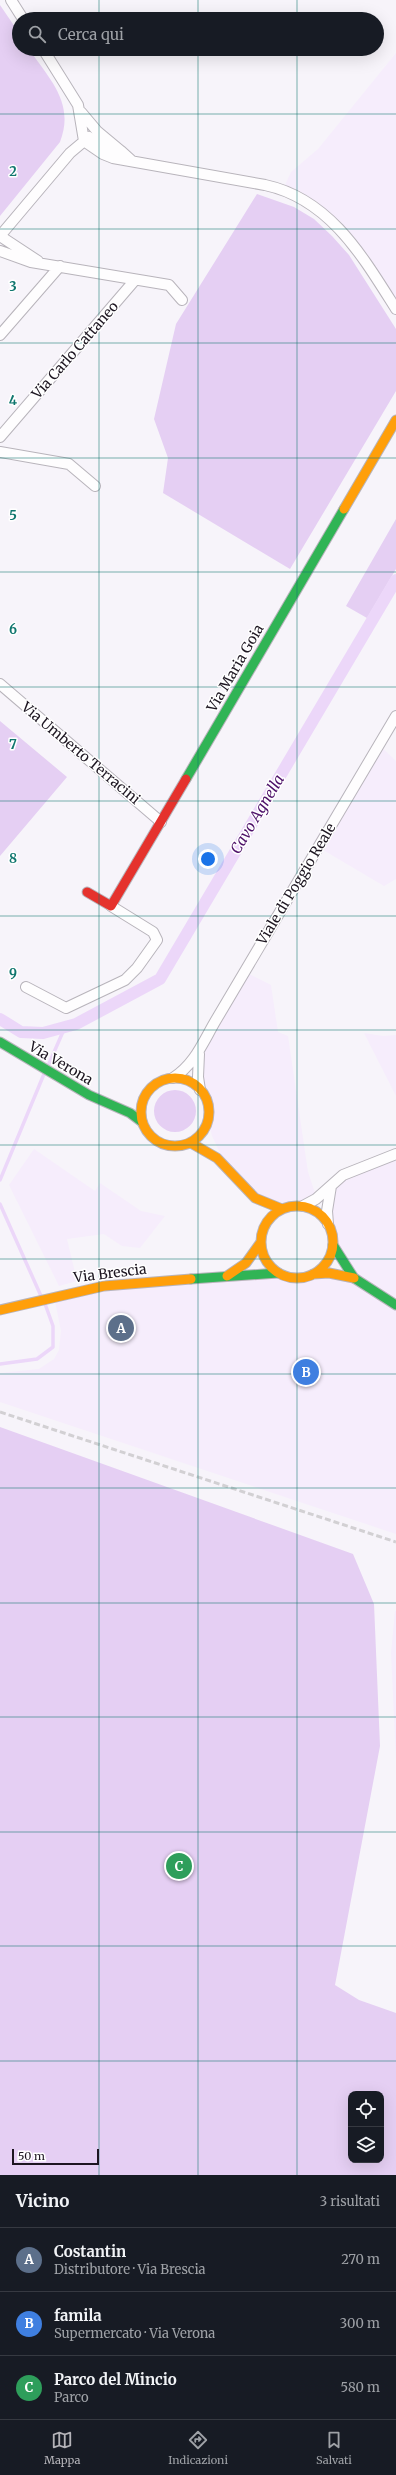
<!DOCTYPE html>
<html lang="it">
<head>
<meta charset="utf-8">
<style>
	:root { --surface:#171b24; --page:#242831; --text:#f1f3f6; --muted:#9ea1a6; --line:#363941; --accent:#b4b3b8 }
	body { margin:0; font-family:Merriweather,serif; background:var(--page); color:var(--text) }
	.controls { position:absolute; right:12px; bottom:12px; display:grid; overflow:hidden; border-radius:8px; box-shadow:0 4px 16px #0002 }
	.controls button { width:36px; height:36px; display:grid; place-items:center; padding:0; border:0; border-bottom:1px solid var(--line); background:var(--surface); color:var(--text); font:20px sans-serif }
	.scale { position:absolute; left:12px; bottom:10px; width:87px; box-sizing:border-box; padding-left:4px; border:2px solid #1d1621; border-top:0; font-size:11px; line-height:14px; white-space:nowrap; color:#1d1621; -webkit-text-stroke:3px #fff; paint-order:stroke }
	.you { position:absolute; left:208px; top:859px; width:14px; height:14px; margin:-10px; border:3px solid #fff; border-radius:50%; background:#1a73e8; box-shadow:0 0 0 6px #1a73e833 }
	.badge { display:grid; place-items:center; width:26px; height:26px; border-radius:50%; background:var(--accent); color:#fff; font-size:13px; font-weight:700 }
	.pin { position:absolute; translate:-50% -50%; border:2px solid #fff; box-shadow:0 1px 4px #0006 }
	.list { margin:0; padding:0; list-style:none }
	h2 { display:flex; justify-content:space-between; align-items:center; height:52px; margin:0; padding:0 16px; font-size:17px }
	h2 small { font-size:13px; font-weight:400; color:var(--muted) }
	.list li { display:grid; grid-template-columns:26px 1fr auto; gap:12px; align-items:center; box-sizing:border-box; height:64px; padding:0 16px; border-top:1px solid var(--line) }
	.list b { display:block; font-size:15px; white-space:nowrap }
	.list p { margin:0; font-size:13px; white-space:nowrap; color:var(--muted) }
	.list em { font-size:13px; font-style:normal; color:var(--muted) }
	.icon { flex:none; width:22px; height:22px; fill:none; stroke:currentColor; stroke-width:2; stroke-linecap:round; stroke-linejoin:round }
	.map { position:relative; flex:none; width:396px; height:2175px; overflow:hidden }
	.search { position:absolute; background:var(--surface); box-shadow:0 4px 16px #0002; left:12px; right:12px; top:12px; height:44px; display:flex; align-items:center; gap:10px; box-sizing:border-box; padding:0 14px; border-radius:22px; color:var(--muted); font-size:15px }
	.sheet { height:244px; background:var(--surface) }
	nav { display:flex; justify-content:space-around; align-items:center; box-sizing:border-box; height:56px; border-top:1px solid var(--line); background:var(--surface); font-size:11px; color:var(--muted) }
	nav a { display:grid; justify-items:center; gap:2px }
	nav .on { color:var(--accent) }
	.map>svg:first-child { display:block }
	.built { fill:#f6edfc }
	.green { fill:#e5cff3; fill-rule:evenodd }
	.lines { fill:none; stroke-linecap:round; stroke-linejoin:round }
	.stream { stroke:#ecd7f9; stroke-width:3.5 }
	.canal { stroke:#ecd7f9; stroke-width:12 }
	.street-casing { stroke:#b8b4bb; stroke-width:12 }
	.fast-casing { stroke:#b8b4bb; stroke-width:11 }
	.slow-casing { stroke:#b8b4bb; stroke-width:11 }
	.jam-casing { stroke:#b8b4bb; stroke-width:11 }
	.street { stroke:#fefdfe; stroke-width:10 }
	.fast { stroke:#30b455; stroke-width:9 }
	.slow { stroke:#ff9f0a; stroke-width:9 }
	.jam { stroke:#e5322d; stroke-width:9 }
	.rail { stroke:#d2d0d3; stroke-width:3; stroke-dasharray:6 3; stroke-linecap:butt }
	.grid { fill:none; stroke:#0f766e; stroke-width:1; stroke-opacity:0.55 }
	.labels { text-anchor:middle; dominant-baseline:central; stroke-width:3; stroke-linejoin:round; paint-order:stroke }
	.street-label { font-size:14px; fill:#1d1621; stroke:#fff }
	.water-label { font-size:15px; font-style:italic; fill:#4d1068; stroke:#fff }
	.grid-label { font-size:13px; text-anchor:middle; font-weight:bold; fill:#0f766e; stroke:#fff; stroke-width:3; stroke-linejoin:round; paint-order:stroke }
</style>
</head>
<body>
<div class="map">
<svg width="396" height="2175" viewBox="0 0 396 2175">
	<rect width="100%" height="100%" fill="#f7f4fa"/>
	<!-- built -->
	<path class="built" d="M396,53v246l-31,-47 -24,-30 -18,-15 -38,-22 6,-13 27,-23z
		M375,741l21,20v118l-12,7 -71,-42z
		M247,973l24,12 7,47 10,4 20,136 7,21 -14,8 -9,-1 -9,3 -26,-9 -36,-39 -9,-19 -2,-8 3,-16 -4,-17 -5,-7 -3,-17 2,-18z
		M364,1033l19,3 13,-1v61z
		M34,1149l61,42 5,-8 41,28 24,5 -25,32 -18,-2 -18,-12 -37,5 10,42 -18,5 -50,-101z
		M396,1157v143l-40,-25 -19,-31 -7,-34 4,-23 11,-10z
		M278,1276l14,4 11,1 11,-4 38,3 44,30v224l-396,-132v-29l39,-4 15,-10 5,-9 2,-19 -6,-30 48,-11z
		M395,1611h1v148l-5,-106z"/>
	<!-- green -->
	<path class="green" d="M0,5l19,28v16h10c21,31 46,54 31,93l-60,74z
		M257,194l37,13 20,12 18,17 17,19 47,74v62l-106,178 -127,-76 5,-35 -14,-39 22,-95z
		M396,519v50l-29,49 -21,-12z
		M0,721l67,56 -67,79z
		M154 1111a21 21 0 1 1 42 0a21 21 0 1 1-42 0Z
		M0,1427l353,127 21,50 6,142 -45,239 24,15 37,13v162h-396zM351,2094h30v66h-30z"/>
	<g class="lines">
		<!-- stream -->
		<path class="stream" d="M48,1066l17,-39
			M0,1180l44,-106
			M0,1204l41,92
			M0,1364l37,-5 16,-12v-21l-9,-25"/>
		<!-- canal -->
		<path class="canal" d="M0,1019l21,13 22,1 33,-9 84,-45 236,-399"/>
		<defs>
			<path id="street" d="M11,0l12,19
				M43,49l35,56 6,36 19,13 10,4 152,27c65,14 98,72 131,124
				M81,112l16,19 24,20
				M0,236l70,-83 19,-16 16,11 16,3 11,10
				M0,236l38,25
				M0,251l31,11 138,23 13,15
				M0,335l60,-69
				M0,437l135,-157
				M0,452l69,12 26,22
				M0,684l161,138
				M26,987l40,21 59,-28 12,-12 20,-28 -4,-8 -42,-26
				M199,1054l-1,23 2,13
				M173,1078c22,-14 30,-36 43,-58l180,-304
				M303,1206l13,-7 27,-24 53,-21
				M328,1224l-1,-13 4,-25"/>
			<path id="fast" d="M186,779l158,-270
				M0,1042l89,53 41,18 12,9
				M333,1245l21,33 42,27
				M191,1279l87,-6"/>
			<path id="slow" d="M344,509l52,-89
				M141 1112a34 34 0 1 1 68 0a34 34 0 1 1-68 0Z
				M191,1143l26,15 38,40 27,11
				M261 1242a36 36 0 1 1 72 0a36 36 0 1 1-72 0Z
				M313,1274l16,-1 25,5
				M227,1276l19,-13 15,-21
				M0,1310l104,-24 87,-7"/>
			<path id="jam" d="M87,892l24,14 75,-127"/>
		</defs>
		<!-- street casing -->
		<use href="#street" class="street-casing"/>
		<!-- fast casing -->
		<use href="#fast" class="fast-casing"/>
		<!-- slow casing -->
		<use href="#slow" class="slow-casing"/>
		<!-- jam casing -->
		<use href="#jam" class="jam-casing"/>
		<!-- street -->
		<use href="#street" class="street"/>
		<!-- fast -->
		<use href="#fast" class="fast"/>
		<!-- slow -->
		<use href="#slow" class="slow"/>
		<!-- jam -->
		<use href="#jam" class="jam"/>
		<!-- rail -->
		<path class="rail" d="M0,1412l396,130"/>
	</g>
	<!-- grid -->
	<path class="grid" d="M99,0v19M198,0v19M297,0v19M99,49v2126M198,49v2126M297,49v2126M0,114h396M0,229h396M0,343h396M0,458h396M0,572h396M0,687h396M0,801h396M0,916h396M0,1030h396M0,1145h396M0,1259h396M0,1374h396M0,1488h396M0,1603h396M0,1717h396M0,1832h396M0,1946h396M0,2061h396"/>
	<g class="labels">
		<!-- street labels -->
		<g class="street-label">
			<text transform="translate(75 350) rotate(-49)">Via Carlo Cattaneo</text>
			<text transform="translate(235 668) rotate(-60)">Via Maria Goia</text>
			<text transform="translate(81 753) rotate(40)">Via Umberto Terracini</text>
			<text transform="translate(296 884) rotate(-59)">Viale di Poggio Reale</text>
			<text transform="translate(61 1063) rotate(30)">Via Verona</text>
			<text transform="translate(110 1273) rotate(-7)">Via Brescia</text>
		</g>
		<!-- water labels -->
		<g class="water-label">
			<text transform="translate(257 814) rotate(-59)">Cavo Agnella</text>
		</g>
	</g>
	<g class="grid-label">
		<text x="13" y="176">2</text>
		<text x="13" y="291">3</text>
		<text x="13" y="405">4</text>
		<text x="13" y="520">5</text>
		<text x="13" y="634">6</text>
		<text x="13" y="749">7</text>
		<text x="13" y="863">8</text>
		<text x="13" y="978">9</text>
	</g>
</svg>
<div class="controls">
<button><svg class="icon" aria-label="locate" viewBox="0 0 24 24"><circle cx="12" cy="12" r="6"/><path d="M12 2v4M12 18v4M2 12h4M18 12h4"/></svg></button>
<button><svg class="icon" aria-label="layers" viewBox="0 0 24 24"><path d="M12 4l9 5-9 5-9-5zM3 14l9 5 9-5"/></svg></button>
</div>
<div class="scale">50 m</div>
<div class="you"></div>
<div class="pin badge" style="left:121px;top:1328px;background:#5c6f8a">A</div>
<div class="pin badge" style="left:306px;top:1372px;background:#3f7fe0">B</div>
<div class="pin badge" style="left:179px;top:1866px;background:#2e9e5b">C</div>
<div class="search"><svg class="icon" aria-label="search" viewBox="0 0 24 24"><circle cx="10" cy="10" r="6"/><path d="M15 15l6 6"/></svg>Cerca qui</div>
</div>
<section class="sheet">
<h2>Vicino<small>3 risultati</small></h2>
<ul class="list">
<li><span class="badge" style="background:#5c6f8a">A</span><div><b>Costantin</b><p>Distributore · Via Brescia</p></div><em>270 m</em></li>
<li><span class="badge" style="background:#3f7fe0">B</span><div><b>famila</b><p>Supermercato · Via Verona</p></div><em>300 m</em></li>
<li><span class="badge" style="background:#2e9e5b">C</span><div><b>Parco del Mincio</b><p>Parco</p></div><em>580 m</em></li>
</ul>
</section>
<nav>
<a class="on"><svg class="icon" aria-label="map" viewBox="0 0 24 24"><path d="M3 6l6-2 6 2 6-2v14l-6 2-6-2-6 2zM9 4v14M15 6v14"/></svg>Mappa</a>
<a><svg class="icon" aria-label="directions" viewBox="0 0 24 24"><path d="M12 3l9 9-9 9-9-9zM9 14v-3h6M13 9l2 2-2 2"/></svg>Indicazioni</a>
<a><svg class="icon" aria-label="saved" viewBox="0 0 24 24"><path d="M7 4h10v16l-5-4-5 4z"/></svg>Salvati</a>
</nav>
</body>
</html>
